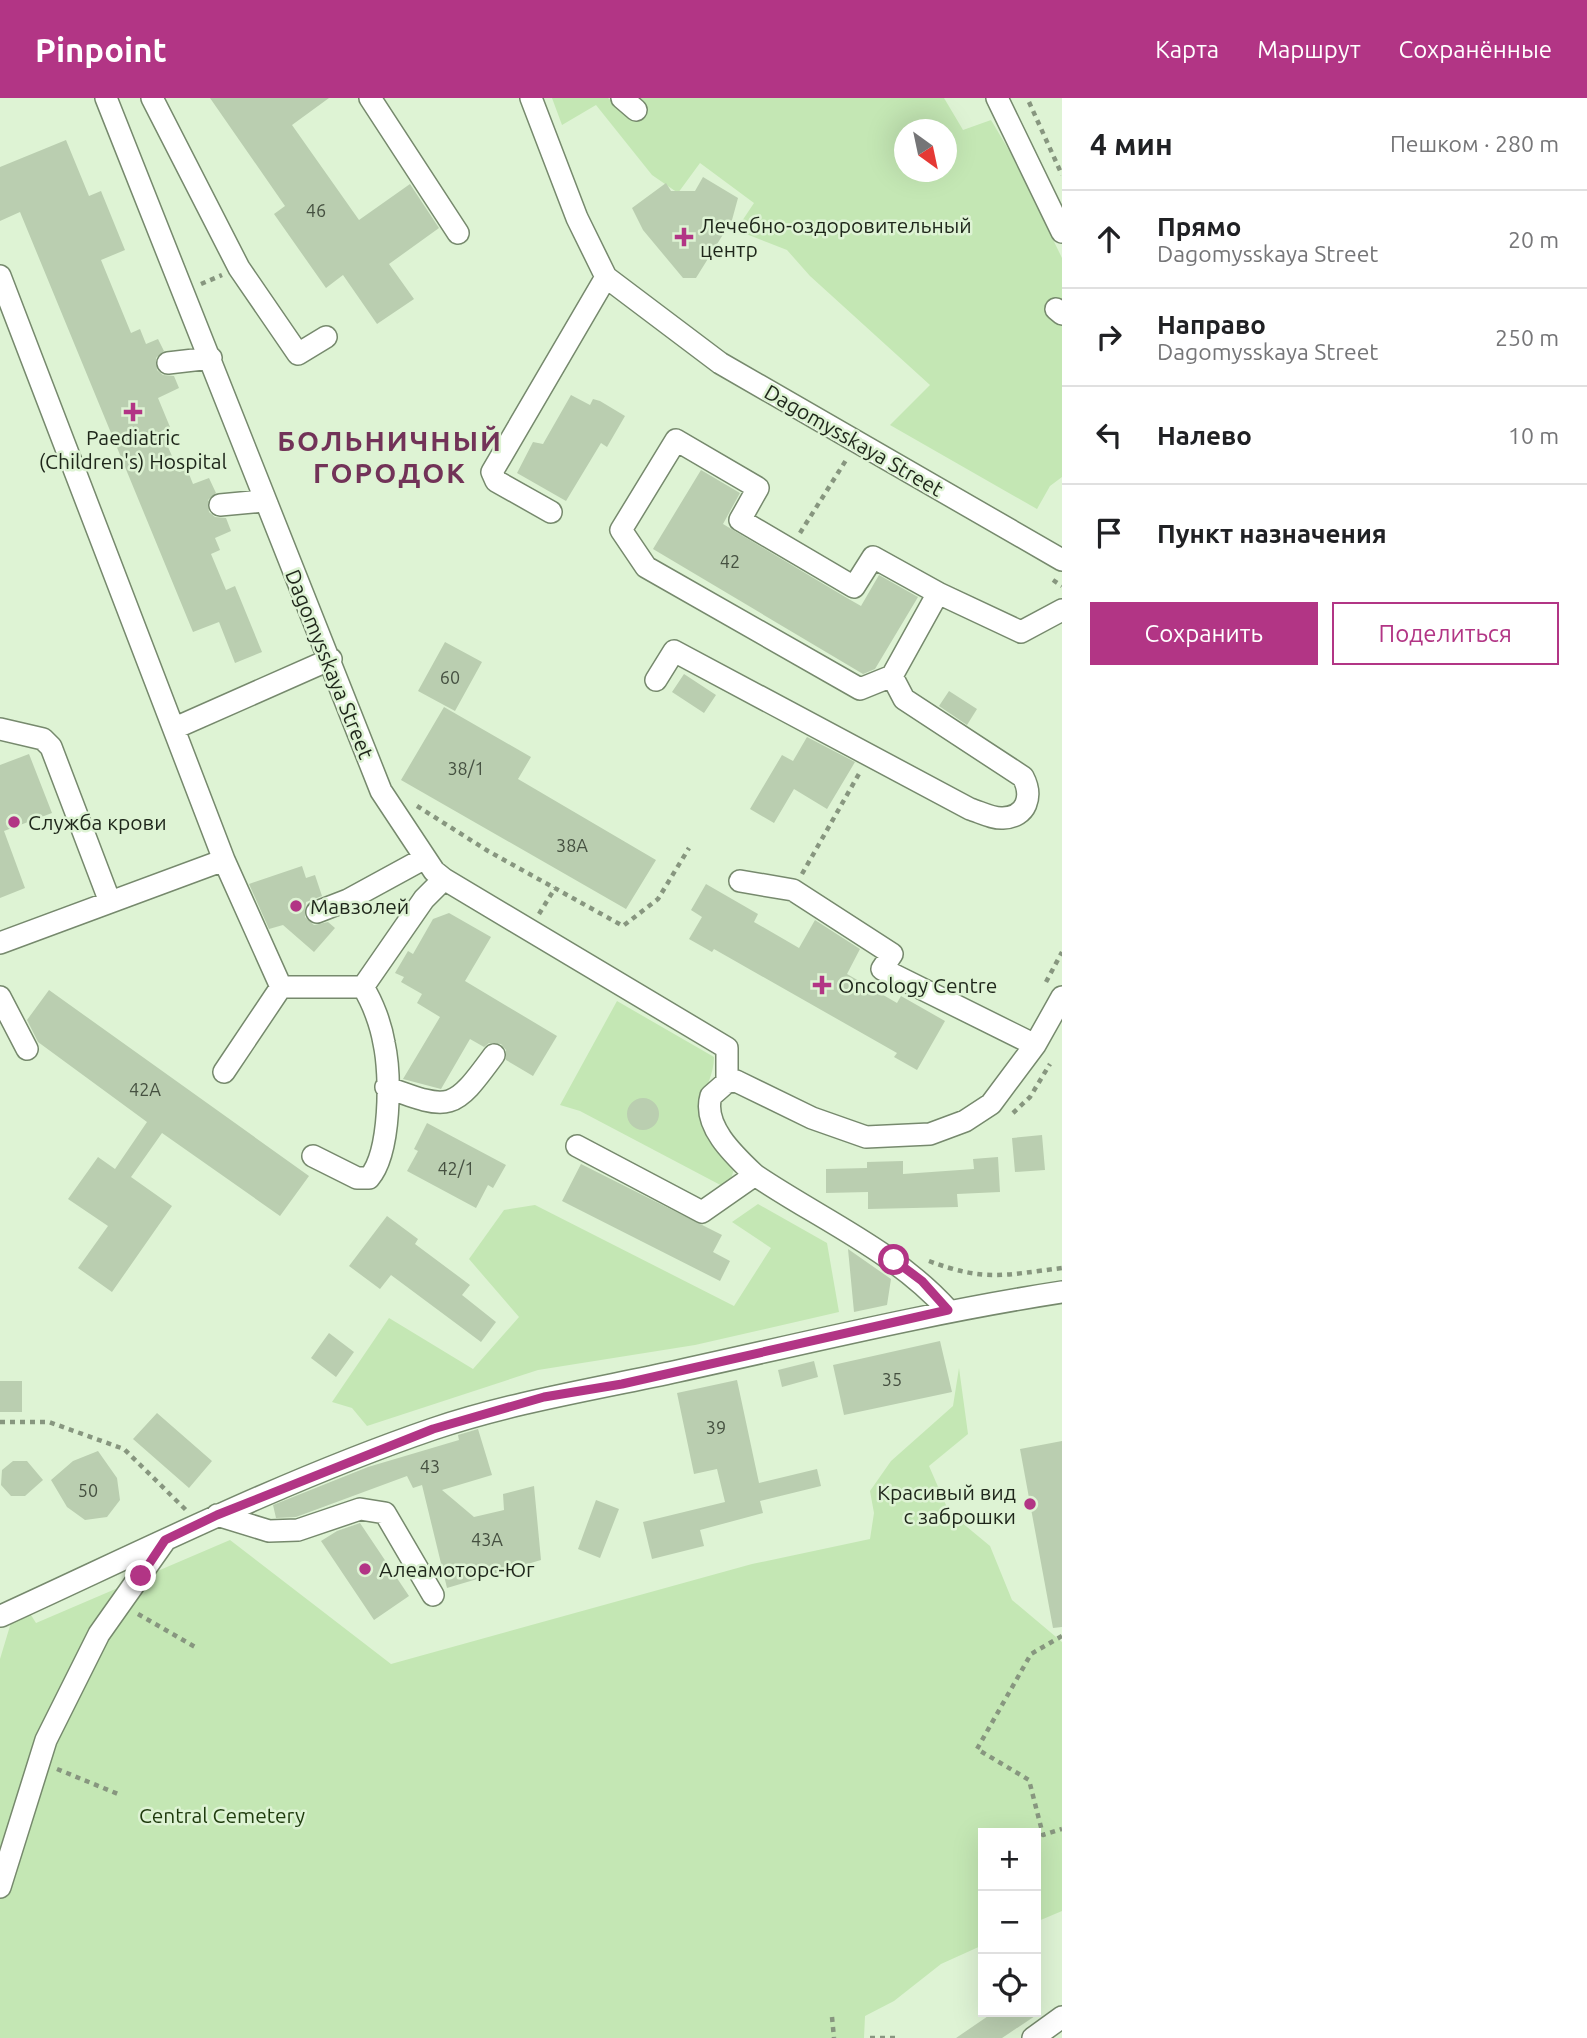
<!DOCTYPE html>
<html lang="ru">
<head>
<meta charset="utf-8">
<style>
	:root { --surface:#fff; --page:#f6f6f6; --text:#202124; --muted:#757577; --line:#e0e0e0; --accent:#b23585 }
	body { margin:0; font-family:Ubuntu,sans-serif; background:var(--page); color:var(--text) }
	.controls { position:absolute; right:21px; bottom:21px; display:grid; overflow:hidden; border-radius:0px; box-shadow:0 7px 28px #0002 }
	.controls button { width:63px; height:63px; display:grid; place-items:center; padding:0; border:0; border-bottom:2px solid var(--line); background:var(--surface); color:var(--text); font:35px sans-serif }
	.compass { position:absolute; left:894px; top:21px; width:63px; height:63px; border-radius:50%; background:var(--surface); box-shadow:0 7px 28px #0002; rotate:147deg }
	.stop { position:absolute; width:21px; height:21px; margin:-16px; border:5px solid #b23585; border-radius:50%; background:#fff }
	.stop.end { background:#b23585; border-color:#fff; box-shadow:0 2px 7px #0008 }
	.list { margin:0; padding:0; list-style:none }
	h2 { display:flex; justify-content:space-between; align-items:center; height:91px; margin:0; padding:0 28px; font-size:30px }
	h2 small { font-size:23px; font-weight:400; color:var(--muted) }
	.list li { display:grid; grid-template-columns:46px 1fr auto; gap:21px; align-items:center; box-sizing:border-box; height:98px; padding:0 28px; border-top:2px solid var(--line) }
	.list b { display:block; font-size:26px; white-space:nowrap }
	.list p { margin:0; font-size:23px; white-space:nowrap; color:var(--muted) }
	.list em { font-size:23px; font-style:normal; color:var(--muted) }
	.actions { display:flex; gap:14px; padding:21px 28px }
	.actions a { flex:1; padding:16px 0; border:2px solid var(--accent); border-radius:0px; text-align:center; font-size:24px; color:var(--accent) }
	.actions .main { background:var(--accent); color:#fff }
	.icon { flex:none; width:38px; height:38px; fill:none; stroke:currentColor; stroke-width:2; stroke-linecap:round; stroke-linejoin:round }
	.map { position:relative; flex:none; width:1062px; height:1940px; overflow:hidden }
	header { display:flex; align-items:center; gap:42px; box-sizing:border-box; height:98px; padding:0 35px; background:var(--accent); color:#fff }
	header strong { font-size:33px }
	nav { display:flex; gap:38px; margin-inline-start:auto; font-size:24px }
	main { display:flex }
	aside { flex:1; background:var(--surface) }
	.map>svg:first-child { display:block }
	.green { fill:#c4e7b4; fill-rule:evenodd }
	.building { fill:#baceb0 }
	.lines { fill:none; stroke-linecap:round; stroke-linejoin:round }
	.minor-casing { stroke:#76896d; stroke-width:24 }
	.path { stroke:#87967f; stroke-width:4.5; stroke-dasharray:5 5; stroke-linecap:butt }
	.minor { stroke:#fff; stroke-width:21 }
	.route { stroke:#b23585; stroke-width:9 }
	.poi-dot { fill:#b23585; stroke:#def3d4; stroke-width:2.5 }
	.labels { text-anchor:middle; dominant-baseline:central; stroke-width:5; stroke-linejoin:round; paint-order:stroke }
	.number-label { font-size:18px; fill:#455040 }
	.poi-label { font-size:21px; fill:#1e261a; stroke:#def3d4; text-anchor:start }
	.street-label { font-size:21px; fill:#1e261a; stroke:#def3d4 }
	.park-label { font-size:21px; fill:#1e3a0d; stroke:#def3d4 }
	.district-label { font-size:28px; font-weight:bold; letter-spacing:2px; fill:#723358; stroke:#def3d4 }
</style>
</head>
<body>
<header>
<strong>Pinpoint</strong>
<nav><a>Карта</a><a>Маршрут</a><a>Сохранённые</a></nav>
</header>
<main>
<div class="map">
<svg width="1062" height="1940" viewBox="0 0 1062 1940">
	<rect width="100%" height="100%" fill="#def3d4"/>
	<!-- green -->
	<path class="green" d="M552,0h56l28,24 9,-18 -7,-6h306l19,32 28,-10 19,32 52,106v219l-12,9 -13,23 -147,-84 40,-40 -120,-109 -23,-26 -51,-20 18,-27 -54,-40 -22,30 -26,-18 -56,-70 -34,20zM904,32h42v42h-42z
		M617,903l97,56c0,18 -9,30 -13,47 -6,28 16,47 33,65l-6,20 -148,-78 -20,-6z
		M758,1106l69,39 12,69 -144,33 -157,25 -171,56 -15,-18 -20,-6 57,-84 84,51 46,-52 -50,-58 35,-49 31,-5 199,101 37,-58 -39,-26z
		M959,1270l9,66 -39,32 20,46 41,34 22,54 50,42v269l-26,11v-89h-53v112l-42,19 -47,37 -29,15 -1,22h-864v-379l19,-63 17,27 194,-83 161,124 361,-100 118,-25 4,-26 -4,-22 21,-30 62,-55z"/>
	<!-- building -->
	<path class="building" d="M210,0h119l-37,27 67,95 51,-36 29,44 -50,36 25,35 -37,25 -34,-49 -17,13 -52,-74 11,-8z
		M66,42l23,56 12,-5 24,59 -24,10 30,73 9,-4 6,15 12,-5 6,12 -8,7 1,12 6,5 11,1 5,12 -21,10 12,29 -9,4 18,41 8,-3 6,15 16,-6 7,15 -8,7 1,12 6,5 11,1 5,13 -16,7 5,12 -9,4 15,36 9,-4 27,66 -27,11 -16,-41 -26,10 -173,-420 -20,9v-54z
		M703,79l35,21 -6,22 -36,58h-13l-40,-48 -11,-22 34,-25 5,8h24z
		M571,297l19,10 3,-6 7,2 25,15 -18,31 -6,-4 -35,58 -49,-28 16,-31 10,2z
		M701,372l39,23 -17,31 124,74 14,8 18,-31 39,22 -43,72 -12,5 -210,-125z
		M445,544l37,20 -27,49 -37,-20z
		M684,576l32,21 -12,18 -32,-21z
		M949,593l28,18 -10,16 -28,-19z
		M444,609l87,50 -13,22 138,81 -30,49 -225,-129z
		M807,639l48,25 -28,47 -33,-20 -20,34 -24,-14 32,-54 11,6z
		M29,656l23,59 -48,18 21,57 -25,10v-133z
		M302,768l4,12 9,-3 7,21 -16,6 -1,15 9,8 14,-3 7,6 -21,24 -31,-27 -14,4 -20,-45z
		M706,786l52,30 -4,8 45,26 16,-28 45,29 -13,25 50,29 4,-7 44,25 -28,49 -23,-13 3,-4 -183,-104 -2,3 -23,-13 13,-22 -11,-7z
		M449,815l42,24 -26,44 92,55 -24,40 -27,-16v-10l-5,-6 -12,-1 -5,4 -14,-8 -29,50 -38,-10 37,-62 -23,-14 5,-9 -21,-12 3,-5 -9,-4 13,-22 5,3 20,-35z
		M49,892l260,186 -29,40 -118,-83 -31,44 41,29 -60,86 -34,-24 30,-42 -40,-27 30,-42 17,12 32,-47 -109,-80 -11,-22z
		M627 1016a16 16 0 1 1 32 0a16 16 0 1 1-32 0Z
		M427,1025l79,42 -13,23 -5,-3 -12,23 -69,-37 11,-20 -4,-2z
		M1042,1037l3,35 -30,2 -3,-34z
		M998,1059l2,35 -43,2 1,13 -90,2v-17l-42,1v-24l41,-1v-6l36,-1v13l71,-5 -1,-10z
		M581,1066l141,71 -9,17 17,9 -10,20 -158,-80z
		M387,1118l31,23 -3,5 55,41 -8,10 34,27 -15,20 -90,-67 -11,14 -31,-23z
		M848,1151l43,30 -4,26 -33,7z
		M329,1235l25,19 -18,25 -25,-19z
		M940,1243l12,51 -108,23 -11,-50z
		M814,1263l4,16 -36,10 -4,-17z
		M737,1282l22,103 58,-14 4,17 -61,15 3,12 -63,17 4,16 -52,13 -9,-37 82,-20 -8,-33 -23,5 -17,-81z
		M0,1283h22v31h-22z
		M157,1315l55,48 -23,27 -56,-49z
		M478,1331l14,46 -50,15 32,27 30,-7 -1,-16 31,-8 7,74 -94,28 -25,-103 -9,3 -6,-12 -111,41 -20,1 -3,-13 95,-38 91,-27 -1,-5z
		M1062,1343v186l-9,1 -33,-179z
		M98,1353l19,27 3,22 -13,17 -22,3 -18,-13 -16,-27 22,-19z
		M13,1363h14l16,19 -18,16h-14l-10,-11 1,-15z
		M596,1402l23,9 -19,49 -22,-9z
		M360,1425l49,73 -35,24 -53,-79 16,-10z
		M994,1914h47l-39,26h-46z"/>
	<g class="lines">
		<defs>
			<path id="minor" d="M106,0l275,693 53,80 10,8 283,169v34
				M152,0l87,170 59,86 28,-17
				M370,0l88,135
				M531,0l46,120 29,59 114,86 342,197
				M622,0l14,12
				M997,0l65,134
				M0,178l224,584 57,127
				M1056,211l6,5
				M168,265l43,-5
				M220,407l43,-4
				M551,414l-55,-31 -4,-9 114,-195
				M892,578l-32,13 -214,-122 -25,-37 55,-90 82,48 -18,32 114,67 19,-30 65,36 83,39 41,-22
				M656,582l18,-29 296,158c10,3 23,10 33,9 24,-1 30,-22 20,-41l-119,-78 -12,-23 46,-83
				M175,630l156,-69
				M0,631l43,10 8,8 59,155
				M740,783l53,9 99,64 -10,15 153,76
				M317,814l31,-12 77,-42
				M0,845l224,-83
				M0,899l27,52
				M224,974l57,-85h82l61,-88 20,-20
				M386,989c65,24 67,24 108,-32
				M577,1048l125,66 53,-37
				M313,1058l44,22h12c22,-25 22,-103 15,-135 -3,-18 -11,-40 -21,-56
				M948,1212c-53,-59 -128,-91 -193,-135 -20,-19 -53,-49 -44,-79l16,-14 9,-1 76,37 54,19 64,-3 35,-13 26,-17 44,-59 27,-48
				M217,1417l52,16 29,-1 62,-21 25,4 48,82
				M1,1518c142,-65 283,-136 432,-187 80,-27 163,-40 245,-58 128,-28 254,-59 384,-79
				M0,1789l46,-147 53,-106 65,-92
				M1033,1940l29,-21"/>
		</defs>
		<!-- minor casing -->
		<use href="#minor" class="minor-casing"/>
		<!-- path -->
		<path class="path" d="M1029,4l33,73
			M201,186l21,-9
			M800,435l48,-76
			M1053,482l9,6
			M417,708l71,45 135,75 35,-27 31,-51
			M802,776l58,-102
			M539,816l16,-26
			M1046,884l16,-30
			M1013,1015l17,-16 20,-33
			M929,1163c56,21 75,14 133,7
			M0,1324h49l75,27 62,61
			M138,1516l57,33
			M1062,1538l-31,18 -54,95 52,31 14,55 19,-6
			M57,1671l61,25
			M832,1919l2,21
			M870,1940h29"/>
		<!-- minor -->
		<use href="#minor" class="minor"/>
	</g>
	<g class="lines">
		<!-- route -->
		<path class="route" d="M141,1478l24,-36 52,-25 216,-86 111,-32 78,-13 326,-74 -26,-29 -28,-21"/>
	</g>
	<!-- markers -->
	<g class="poi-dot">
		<path d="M680.5 128.5h7v7h7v7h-7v7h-7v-7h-7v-7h7z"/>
		<path d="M129.5 303.5h7v7h7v7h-7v7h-7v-7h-7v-7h7z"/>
		<circle cx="14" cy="724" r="7"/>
		<circle cx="296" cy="808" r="7"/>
		<path d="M818.5 876.5h7v7h7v7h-7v7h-7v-7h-7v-7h7z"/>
		<circle cx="1030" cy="1406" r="7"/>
		<circle cx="365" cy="1471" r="7"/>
	</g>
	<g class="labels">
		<!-- number labels -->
		<g class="number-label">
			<text x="316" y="112">46</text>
			<text x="730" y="463">42</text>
			<text x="450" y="579">60</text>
			<text x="466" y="670">38/1</text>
			<text x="572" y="747">38А</text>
			<text x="145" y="991">42А</text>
			<text x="456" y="1070">42/1</text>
			<text x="892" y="1281">35</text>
			<text x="716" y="1329">39</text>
			<text x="430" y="1368">43</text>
			<text x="88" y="1392">50</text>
			<text x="487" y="1441">43А</text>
		</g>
		<!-- poi labels -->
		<g class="poi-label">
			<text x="700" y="127">Лечебно-оздоровительный<tspan x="700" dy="24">центр</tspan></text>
			<text x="133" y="339" text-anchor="middle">Paediatric<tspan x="133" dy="24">(Children's) Hospital</tspan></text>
			<text x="28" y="724">Служба крови</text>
			<text x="310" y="808">Мавзолей</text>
			<text x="838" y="887">Oncology Centre</text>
			<text x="1016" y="1394" text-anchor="end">Красивый вид<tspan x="1016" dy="24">с заброшки</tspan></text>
			<text x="379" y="1471">Алеамоторс-Юг</text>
		</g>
		<!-- street labels -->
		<g class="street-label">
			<text transform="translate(854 342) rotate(30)">Dagomysskaya Street</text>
			<text transform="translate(330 566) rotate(68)">Dagomysskaya Street</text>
		</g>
		<!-- park labels -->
		<g class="park-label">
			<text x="222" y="1717">Central Cemetery</text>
		</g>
		<!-- district labels -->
		<g class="district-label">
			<text x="390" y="342">БОЛЬНИЧНЫЙ<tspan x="390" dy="32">ГОРОДОК</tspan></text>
		</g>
	</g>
</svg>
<div class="controls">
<button>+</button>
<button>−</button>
<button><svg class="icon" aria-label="locate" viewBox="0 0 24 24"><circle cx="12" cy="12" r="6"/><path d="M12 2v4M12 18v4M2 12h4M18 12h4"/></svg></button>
</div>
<svg class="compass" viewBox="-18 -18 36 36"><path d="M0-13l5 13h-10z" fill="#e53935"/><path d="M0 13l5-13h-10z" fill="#757577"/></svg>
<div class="stop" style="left:894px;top:1162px"></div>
<div class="stop end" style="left:141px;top:1478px"></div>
</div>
<aside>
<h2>4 мин<small>Пешком · 280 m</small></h2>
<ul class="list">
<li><svg class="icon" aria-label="ahead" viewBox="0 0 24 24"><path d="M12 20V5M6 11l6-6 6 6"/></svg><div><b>Прямо</b><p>Dagomysskaya Street</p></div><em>20 m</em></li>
<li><svg class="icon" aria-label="right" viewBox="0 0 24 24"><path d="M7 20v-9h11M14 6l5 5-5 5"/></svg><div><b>Направо</b><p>Dagomysskaya Street</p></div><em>250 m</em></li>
<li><svg class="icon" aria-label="left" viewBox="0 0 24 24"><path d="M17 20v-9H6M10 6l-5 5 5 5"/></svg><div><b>Налево</b></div><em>10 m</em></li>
<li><svg class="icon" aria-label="arrive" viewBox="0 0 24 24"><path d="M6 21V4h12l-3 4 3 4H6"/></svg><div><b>Пункт назначения</b></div></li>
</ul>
<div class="actions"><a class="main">Сохранить</a><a>Поделиться</a></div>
</aside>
</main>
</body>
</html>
